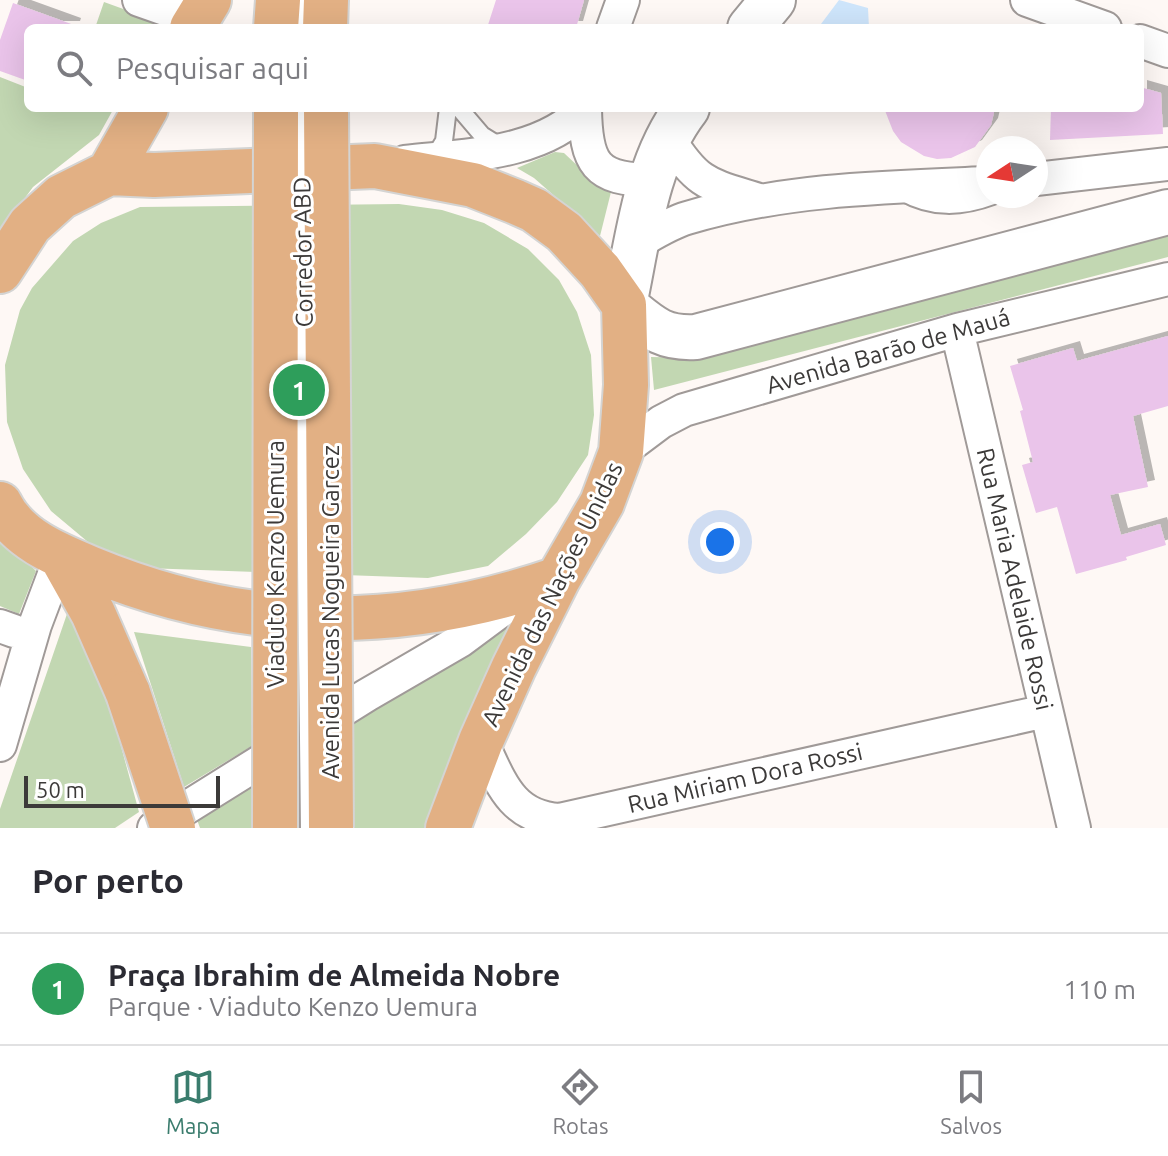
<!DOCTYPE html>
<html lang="pt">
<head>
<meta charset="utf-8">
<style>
	:root { --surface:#fff; --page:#f7f7f7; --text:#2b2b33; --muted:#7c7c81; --line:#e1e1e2; --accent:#3a7c6d }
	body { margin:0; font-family:Ubuntu,sans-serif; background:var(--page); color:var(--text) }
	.compass { position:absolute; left:976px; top:136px; width:72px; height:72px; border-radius:50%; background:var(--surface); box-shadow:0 8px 32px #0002; rotate:258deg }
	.scale { position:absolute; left:24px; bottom:20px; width:196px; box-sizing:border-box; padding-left:8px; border:4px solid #3c3a39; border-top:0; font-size:22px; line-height:28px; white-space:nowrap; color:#3c3a39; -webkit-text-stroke:6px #fff; paint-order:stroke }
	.you { position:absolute; left:720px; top:542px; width:28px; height:28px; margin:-20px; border:6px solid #fff; border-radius:50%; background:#1a73e8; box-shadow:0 0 0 12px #1a73e833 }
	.badge { display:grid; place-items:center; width:52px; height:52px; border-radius:50%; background:var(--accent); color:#fff; font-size:26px; font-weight:700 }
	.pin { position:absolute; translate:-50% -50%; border:4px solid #fff; box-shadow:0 2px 8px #0006 }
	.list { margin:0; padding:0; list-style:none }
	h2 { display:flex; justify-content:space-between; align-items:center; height:104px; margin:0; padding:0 32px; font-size:34px }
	h2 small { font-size:26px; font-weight:400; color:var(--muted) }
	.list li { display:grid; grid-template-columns:52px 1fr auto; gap:24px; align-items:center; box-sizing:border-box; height:112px; padding:0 32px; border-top:2px solid var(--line) }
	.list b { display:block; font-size:30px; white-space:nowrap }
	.list p { margin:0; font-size:26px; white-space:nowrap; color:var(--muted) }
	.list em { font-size:26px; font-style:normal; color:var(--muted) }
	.icon { flex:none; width:44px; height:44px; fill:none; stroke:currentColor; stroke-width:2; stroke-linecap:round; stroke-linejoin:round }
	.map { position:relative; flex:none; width:1168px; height:828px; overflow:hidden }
	.search { position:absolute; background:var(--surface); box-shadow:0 8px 32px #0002; left:24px; right:24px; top:24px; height:88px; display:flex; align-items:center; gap:20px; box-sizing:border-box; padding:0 28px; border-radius:12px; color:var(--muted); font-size:30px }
	.sheet { height:216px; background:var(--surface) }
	nav { display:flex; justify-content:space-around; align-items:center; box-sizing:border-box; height:112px; border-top:2px solid var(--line); background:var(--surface); font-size:22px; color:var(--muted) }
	nav a { display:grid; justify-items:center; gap:4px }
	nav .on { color:var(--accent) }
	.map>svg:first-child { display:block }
	.green { fill:#c2d7b2 }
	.water { fill:#cee5fb }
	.building { fill:#eac4ea; filter:url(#shadow) }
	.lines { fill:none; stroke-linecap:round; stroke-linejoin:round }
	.lane-casing { stroke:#a09a98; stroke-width:20 }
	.street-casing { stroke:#a09a98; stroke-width:36 }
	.secondary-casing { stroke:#a09a98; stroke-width:48 }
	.primary-casing { stroke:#d4d4d3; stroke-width:48 }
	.lane { stroke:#fff; stroke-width:16 }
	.street { stroke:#fff; stroke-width:32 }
	.secondary { stroke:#fff; stroke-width:44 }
	.primary { stroke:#e2b084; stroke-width:44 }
	.lane-bridge-casing { stroke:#a09a98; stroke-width:20; stroke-linecap:butt }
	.primary-bridge-casing { stroke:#d4d4d3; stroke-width:48; stroke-linecap:butt }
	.lane-bridge { stroke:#fff; stroke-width:16 }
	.primary-bridge { stroke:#e2b084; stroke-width:44 }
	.labels { text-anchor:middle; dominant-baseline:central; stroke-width:6; stroke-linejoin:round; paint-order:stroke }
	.street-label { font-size:24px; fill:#3c3a39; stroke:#fff }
</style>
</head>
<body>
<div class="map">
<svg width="1168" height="828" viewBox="0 0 1168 828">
	<defs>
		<filter id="shadow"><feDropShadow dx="7" dy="-7" stdDeviation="0" flood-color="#0004"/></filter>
	</defs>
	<rect width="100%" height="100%" fill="#fef8f5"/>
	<!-- green -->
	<path class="green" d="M104,2l58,21 -3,5h-64z
		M0,77l28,11v20h86l-15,27 -66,52 -33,45z
		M555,152l9,1 34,32 14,3 -12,48 -66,-58 -17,-10z
		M399,204l43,6 42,13 44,26 31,31 18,32 14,43 3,60 -6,40 -31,47 -31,32 -38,32 -60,12 -283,-10 -57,-26 -37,-31 -28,-42 -16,-47 -2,-57 15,-55 12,-22 41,-47 28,-18 39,-16z
		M1168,236v21l-514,133 -3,-33 52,1z
		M0,535l36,36 -17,43 -19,-8z
		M68,611l31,55 40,146 -24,16h-115v-19z
		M520,614l-93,214h-73v-110z
		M134,632l117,15 1,99 -68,41z
		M255,786v42h-55l-4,-11z"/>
	<!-- water -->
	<path class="water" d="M839,0l29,8 1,20h-51z"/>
	<!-- building -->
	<path class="building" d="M496,0h88l-8,28h-89z
		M13,3l61,22 -1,3h-45v53l-28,-10v-31z
		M1140,87l21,6 2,41 -113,6 1,-32h89z
		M884,108h111l-4,17 -16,22 -24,11 -14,1 -13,-3 -23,-14 -8,-11z
		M1168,336v70l-35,10 15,71 -38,8 11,40 39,-11 6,21 -40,12 1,3 -51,14 -19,-67 -21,6 -14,-48 11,-3 -13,-51 3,-1 -13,-44 63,-18 4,13z"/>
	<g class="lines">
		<defs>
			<path id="lane" d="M300,28l2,-28
				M459,108l23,27 21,13
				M433,159l11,-18 4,-33
				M902,192c30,17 59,16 91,4"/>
			<path id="street" d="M139,0l57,20
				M1027,0l78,28
				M613,28l10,-28
				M1140,41l28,10
				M585,109c1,54 10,71 67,71
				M669,139c29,46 39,45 90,61
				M405,162c60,-7 137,-7 180,-54
				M1036,179l132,-15
				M637,243c16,-9 33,-20 50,-25 96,-29 201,-31 301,-35
				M957,330l117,498
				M621,452l40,-30 23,-12 273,-80 211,-51
				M0,626l14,5
				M481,741c19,39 29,76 78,79l487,-109
				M0,745l35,-120 26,-69
				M154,828l213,-133 93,-54 59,-44"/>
			<path id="secondary" d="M750,28l23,-28
				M687,108c-42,54 -49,132 -63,197 26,21 37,34 72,32l472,-125"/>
			<path id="primary" d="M192,28l17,-28
				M276,28l2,-28
				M325,28l1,-28
				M109,173l37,-65
				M0,271l30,-46 31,-28 48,-24 45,2 221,-9 98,19 43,17 18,8 30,22 36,39 24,34 2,80 -5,67 -19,51 -44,76 -44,88 -33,74 -33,87
				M0,504c17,35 58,51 92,65 155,64 309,64 466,10
				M61,556l32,57 35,80"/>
		</defs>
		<!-- lane casing -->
		<use href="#lane" class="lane-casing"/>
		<!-- street casing -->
		<use href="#street" class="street-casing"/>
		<!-- secondary casing -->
		<use href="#secondary" class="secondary-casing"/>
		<!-- primary casing -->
		<use href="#primary" class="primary-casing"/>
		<!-- lane -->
		<use href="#lane" class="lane"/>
		<!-- street -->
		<use href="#street" class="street"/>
		<!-- secondary -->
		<use href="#secondary" class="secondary"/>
		<!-- primary -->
		<use href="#primary" class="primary"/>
		<defs>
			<path id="lane-bridge" d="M301,108l8,720"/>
			<path id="primary-bridge" d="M326,108l5,720
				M128,693l45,135
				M275,828l1,-720"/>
		</defs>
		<!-- lane-bridge casing -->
		<use href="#lane-bridge" class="lane-bridge-casing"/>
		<!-- primary-bridge casing -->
		<use href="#primary-bridge" class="primary-bridge-casing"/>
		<!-- lane-bridge -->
		<use href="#lane-bridge" class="lane-bridge"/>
		<!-- primary-bridge -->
		<use href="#primary-bridge" class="primary-bridge"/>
	</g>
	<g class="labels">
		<!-- street labels -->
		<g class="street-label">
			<text transform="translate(303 252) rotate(-91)">Corredor ABD</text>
			<text transform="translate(888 351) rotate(-16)">Avenida Barão de Mauá</text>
			<text transform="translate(275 564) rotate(-90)">Viaduto Kenzo Uemura</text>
			<text transform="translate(1015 579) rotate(77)">Rua Maria Adelaide Rossi</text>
			<text transform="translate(552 594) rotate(-64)">Avenida das Nações Unidas</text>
			<text transform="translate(330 612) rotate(-90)">Avenida Lucas Nogueira Garcez</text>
			<text transform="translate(745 778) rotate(-13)">Rua Miriam Dora Rossi</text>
		</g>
	</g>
</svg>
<svg class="compass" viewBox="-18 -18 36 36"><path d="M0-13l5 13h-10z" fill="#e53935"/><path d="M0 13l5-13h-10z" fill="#7c7c81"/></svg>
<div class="scale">50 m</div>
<div class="you"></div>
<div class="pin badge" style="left:299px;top:390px;background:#2e9e5b">1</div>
<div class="search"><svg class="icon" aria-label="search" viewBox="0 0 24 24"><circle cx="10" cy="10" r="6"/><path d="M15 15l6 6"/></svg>Pesquisar aqui</div>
</div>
<section class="sheet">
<h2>Por perto<small></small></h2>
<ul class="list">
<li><span class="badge" style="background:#2e9e5b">1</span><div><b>Praça Ibrahim de Almeida Nobre</b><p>Parque · Viaduto Kenzo Uemura</p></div><em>110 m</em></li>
</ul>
</section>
<nav>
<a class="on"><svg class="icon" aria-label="map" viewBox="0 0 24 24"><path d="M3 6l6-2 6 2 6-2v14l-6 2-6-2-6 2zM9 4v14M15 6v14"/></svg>Mapa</a>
<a><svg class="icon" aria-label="directions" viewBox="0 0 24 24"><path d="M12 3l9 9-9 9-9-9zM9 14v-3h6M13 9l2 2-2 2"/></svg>Rotas</a>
<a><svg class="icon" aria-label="saved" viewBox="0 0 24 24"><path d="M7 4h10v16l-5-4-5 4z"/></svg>Salvos</a>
</nav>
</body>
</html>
